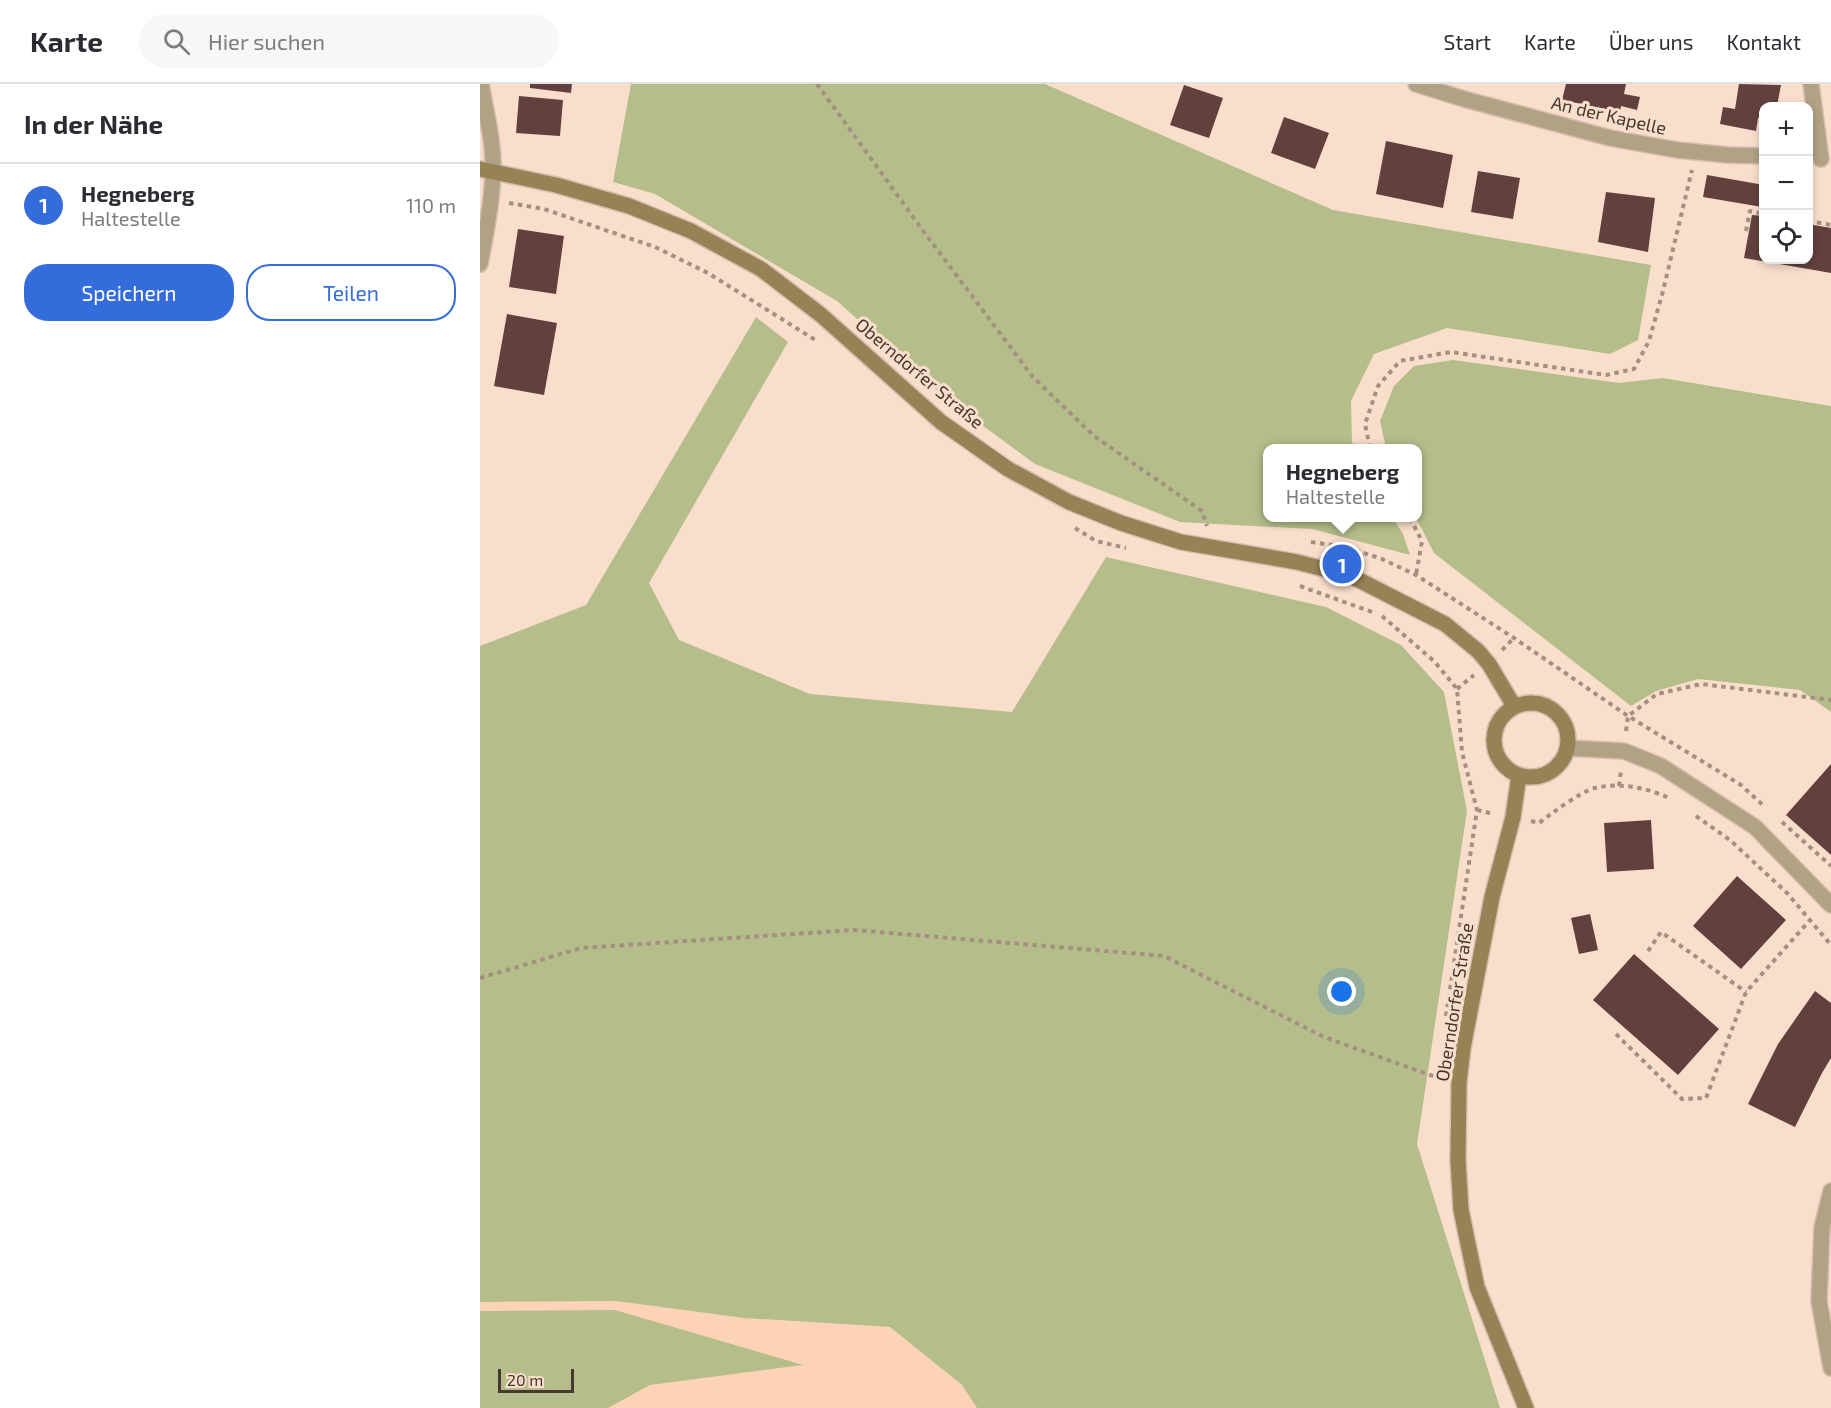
<!DOCTYPE html>
<html lang="de">
<head>
<meta charset="utf-8">
<style>
	:root { --surface:#fff; --page:#f7f7f7; --text:#2b2b33; --muted:#7c7c81; --line:#e1e1e2; --accent:#346cdb }
	body { margin:0; font-family:"Exo 2",sans-serif; background:var(--page); color:var(--text) }
	.controls { position:absolute; right:18px; top:18px; display:grid; overflow:hidden; border-radius:12px; box-shadow:0 3px 9px #0003 }
	.controls button { width:54px; height:54px; display:grid; place-items:center; padding:0; border:0; border-bottom:2px solid var(--line); background:var(--surface); color:var(--text); font:30px sans-serif }
	.scale { position:absolute; left:18px; bottom:15px; width:76px; box-sizing:border-box; padding-left:6px; border:3px solid #46382f; border-top:0; font-size:16px; line-height:21px; white-space:nowrap; color:#46382f; -webkit-text-stroke:4px #fadecc; paint-order:stroke }
	.you { position:absolute; left:862px; top:908px; width:21px; height:21px; margin:-15px; border:4px solid #fff; border-radius:50%; background:#1a73e8; box-shadow:0 0 0 9px #1a73e833 }
	.badge { display:grid; place-items:center; width:39px; height:39px; border-radius:50%; background:var(--accent); color:#fff; font-size:20px; font-weight:700 }
	.pin { position:absolute; translate:-50% -50%; border:3px solid #fff; box-shadow:0 2px 6px #0006 }
	.popup { position:absolute; left:783px; top:360px; width:159px; height:78px; box-sizing:border-box; display:grid; place-content:center; border-radius:12px; background:var(--surface); filter:drop-shadow(0 2px 4px #0005); font-size:20px; white-space:nowrap; color:var(--muted) }
	.popup b { font-size:22px; color:var(--text) }
	.popup::after { content:''; position:absolute; left:50%; top:100%; margin-left:-12px; border:12px solid transparent; border-top-color:var(--surface) }
	.list { margin:0; padding:0; list-style:none }
	h2 { display:flex; justify-content:space-between; align-items:center; height:78px; margin:0; padding:0 24px; font-size:26px }
	h2 small { font-size:20px; font-weight:400; color:var(--muted) }
	.list li { display:grid; grid-template-columns:39px 1fr auto; gap:18px; align-items:center; box-sizing:border-box; height:84px; padding:0 24px; border-top:2px solid var(--line) }
	.list b { display:block; font-size:22px; white-space:nowrap }
	.list p { margin:0; font-size:20px; white-space:nowrap; color:var(--muted) }
	.list em { font-size:20px; font-style:normal; color:var(--muted) }
	.actions { display:flex; gap:12px; padding:18px 24px }
	.actions a { flex:1; padding:14px 0; border:2px solid var(--accent); border-radius:24px; text-align:center; font-size:21px; color:var(--accent) }
	.actions .main { background:var(--accent); color:#fff }
	.icon { flex:none; width:33px; height:33px; fill:none; stroke:currentColor; stroke-width:2; stroke-linecap:round; stroke-linejoin:round }
	.map { position:relative; flex:none; width:1351px; height:1324px; overflow:hidden }
	header { display:flex; align-items:center; gap:36px; box-sizing:border-box; height:84px; padding:0 30px; background:var(--surface); border-bottom:2px solid var(--line) }
	header strong { font-size:28px }
	nav { display:flex; gap:33px; margin-inline-start:auto; font-size:21px }
	.search { width:420px; height:54px; background:var(--page); display:flex; align-items:center; gap:15px; box-sizing:border-box; padding:0 21px; border-radius:33px; color:var(--muted); font-size:22px }
	main { display:flex }
	aside { flex:1; background:var(--surface) }
	.map>svg:first-child { display:block }
	.built { fill:#fdd3b8 }
	.green { fill:#b5be8a }
	.building { fill:#62403d }
	.lines { fill:none; stroke-linecap:round; stroke-linejoin:round }
	.street-casing { stroke:#d6bdad; stroke-width:18 }
	.secondary-casing { stroke:#d6bdad; stroke-width:18 }
	.path { stroke:#a58f82; stroke-width:4; stroke-dasharray:4.5 4.5; stroke-linecap:butt }
	.street { stroke:#b1a285; stroke-width:15 }
	.secondary { stroke:#978256; stroke-width:15 }
	.labels { text-anchor:middle; dominant-baseline:central; stroke-width:6; stroke-linejoin:round; paint-order:stroke }
	.street-label { font-size:18px; fill:#46382f; stroke:#fadecc }
</style>
</head>
<body>
<header>
<strong>Karte</strong>
<div class="search"><svg class="icon" aria-label="search" viewBox="0 0 24 24"><circle cx="10" cy="10" r="6"/><path d="M15 15l6 6"/></svg>Hier suchen</div>
<nav><a>Start</a><a>Karte</a><a>Über uns</a><a>Kontakt</a></nav>
</header>
<main>
<aside>
<h2>In der Nähe<small></small></h2>
<ul class="list">
<li><span class="badge">1</span><div><b>Hegneberg</b><p>Haltestelle</p></div><em>110 m</em></li>
</ul>
<div class="actions"><a class="main">Speichern</a><a>Teilen</a></div>
</aside>
<div class="map">
<svg width="1351" height="1324" viewBox="0 0 1351 1324">
	<rect width="100%" height="100%" fill="#fadecc"/>
	<!-- built -->
	<path class="built" d="M136,1217l128,17 146,9 72,58 15,23h-497v-106z"/>
	<!-- green -->
	<path class="green" d="M151,0h414l288,126 318,55 -13,75 -28,14 -163,-26 -73,26 -23,47 1,41 3,6h-88v70h126l10,16 7,21 -98,-26 -132,-7 -145,-58 -87,-64 -111,-99 -182,-107 -42,-12z
		M276,233l32,25 -139,241 30,57 131,54 202,18 94,-155 220,50 75,38 43,47 23,119 -50,333 83,264h-523l-15,-23 -72,-58 -146,-9 -128,-17 -136,1v-656l106,-41z
		M973,276l166,23 44,-5 168,28v306l-31,-22 -102,-11 -42,12 -25,15 -197,-153 -18,-35 1,-70h-31l-6,-27 14,-35 20,-20z
		M135,1226l188,55 -153,20 -42,23h-128v-97z"/>
	<!-- building -->
	<path class="building" d="M50,0h42l-1,9 -41,-5z
		M1086,0h60l-2,10 16,3 -3,13 -16,-4 -1,6 -58,-12z
		M1259,0l42,1 -4,21h-13v14l-6,-2 -2,13 -36,-7 3,-17 12,2z
		M704,1l39,13 -14,40 -39,-13z
		M39,12l44,4 -3,36 -44,-3z
		M804,33l45,16 -14,36 -44,-16z
		M906,57l67,14 -10,53 -67,-14z
		M998,87l42,7 -7,41 -42,-7z
		M1227,91l57,10 -2,22 -59,-10z
		M1126,108l49,6 -7,54 -50,-10z
		M1272,131l12,1v44h44v-36l23,4v45l-87,-15z
		M38,145l46,7 -8,58 -47,-7z
		M27,230l50,9 -13,72 -50,-9z
		M1351,680v91l-45,-40z
		M1171,736l3,49 -47,3 -3,-49z
		M1257,792l49,44 -45,49 -48,-43z
		M1110,830l8,36 -19,4 -8,-36z
		M1154,870l85,75 -41,46 -85,-75z
		M1335,907l16,12v55l-9,15 -27,54 -47,-23 30,-60z"/>
	<g class="lines">
		<defs>
			<path id="street" d="M936,0l48,15 146,39 67,12 51,5 36,1
				M1331,0l10,75
				M0,180c6,-31 12,-62 13,-92 1,-30 -7,-59 -12,-88
				M1087,664l57,3 37,15 94,61 76,78
				M1351,1107l-9,36 -3,74 12,67"/>
			<path id="secondary" d="M0,85l76,16 73,21 62,25 70,38 60,46 120,107 67,47 61,33 52,21 60,19 116,20 54,14 94,48 33,27 11,13 25,42
				M1014 656a37 37 0 1 1 74 0a37 37 0 1 1-74 0Z
				M1039,691l-6,42 -21,80 -29,151 -4,35 -1,77 3,50 16,77 49,121"/>
		</defs>
		<!-- street casing -->
		<use href="#street" class="street-casing"/>
		<!-- secondary casing -->
		<use href="#secondary" class="secondary-casing"/>
		<!-- path -->
		<path class="path" d="M337,0l107,148 108,144 62,60 108,75 5,15
			M29,119l35,6 111,38 53,26 109,68
			M1328,137l23,4
			M1266,147l4,-20 14,3
			M890,364l-5,-24 13,-38 22,-25 51,-9 155,23 28,-6 15,-28 14,-50 29,-121
			M930,434l12,23 -6,34
			M595,444l21,13 30,7
			M831,458l35,5 36,12 34,16 98,63 114,78 113,69 24,22
			M820,502l72,26
			M902,532l53,46 22,27 5,63 15,58 -31,206
			M1022,566l12,-12
			M977,605l17,-14
			M1146,647l2,-15 29,-22 44,-10 130,16
			M1139,702l2,-15
			M997,726l17,4
			M1216,732l34,24 57,53 44,52
			M1051,737l8,2c13,-10 41,-31 56,-35 24,-6 53,0 74,10
			M1302,738l49,44
			M1168,867l13,-19 85,60
			M0,894l101,-30 273,-18 310,26 160,81 117,42
			M1136,950l66,65 24,-1 40,-106 64,-72"/>
		<!-- street -->
		<use href="#street" class="street"/>
		<!-- secondary -->
		<use href="#secondary" class="secondary"/>
	</g>
	<g class="labels">
		<!-- street labels -->
		<g class="street-label">
			<text transform="translate(1129 31) rotate(13)">An der Kapelle</text>
			<text transform="translate(440 289) rotate(40)">Oberndorfer Straße</text>
			<text transform="translate(974 918) rotate(-81)">Oberndorfer Straße</text>
		</g>
	</g>
</svg>
<div class="controls">
<button>+</button>
<button>−</button>
<button><svg class="icon" aria-label="locate" viewBox="0 0 24 24"><circle cx="12" cy="12" r="6"/><path d="M12 2v4M12 18v4M2 12h4M18 12h4"/></svg></button>
</div>
<div class="scale">20 m</div>
<div class="you"></div>
<div class="pin badge" style="left:862px;top:480px">1</div>
<div class="popup"><b>Hegneberg</b>Haltestelle</div>
</div>
</main>
</body>
</html>
